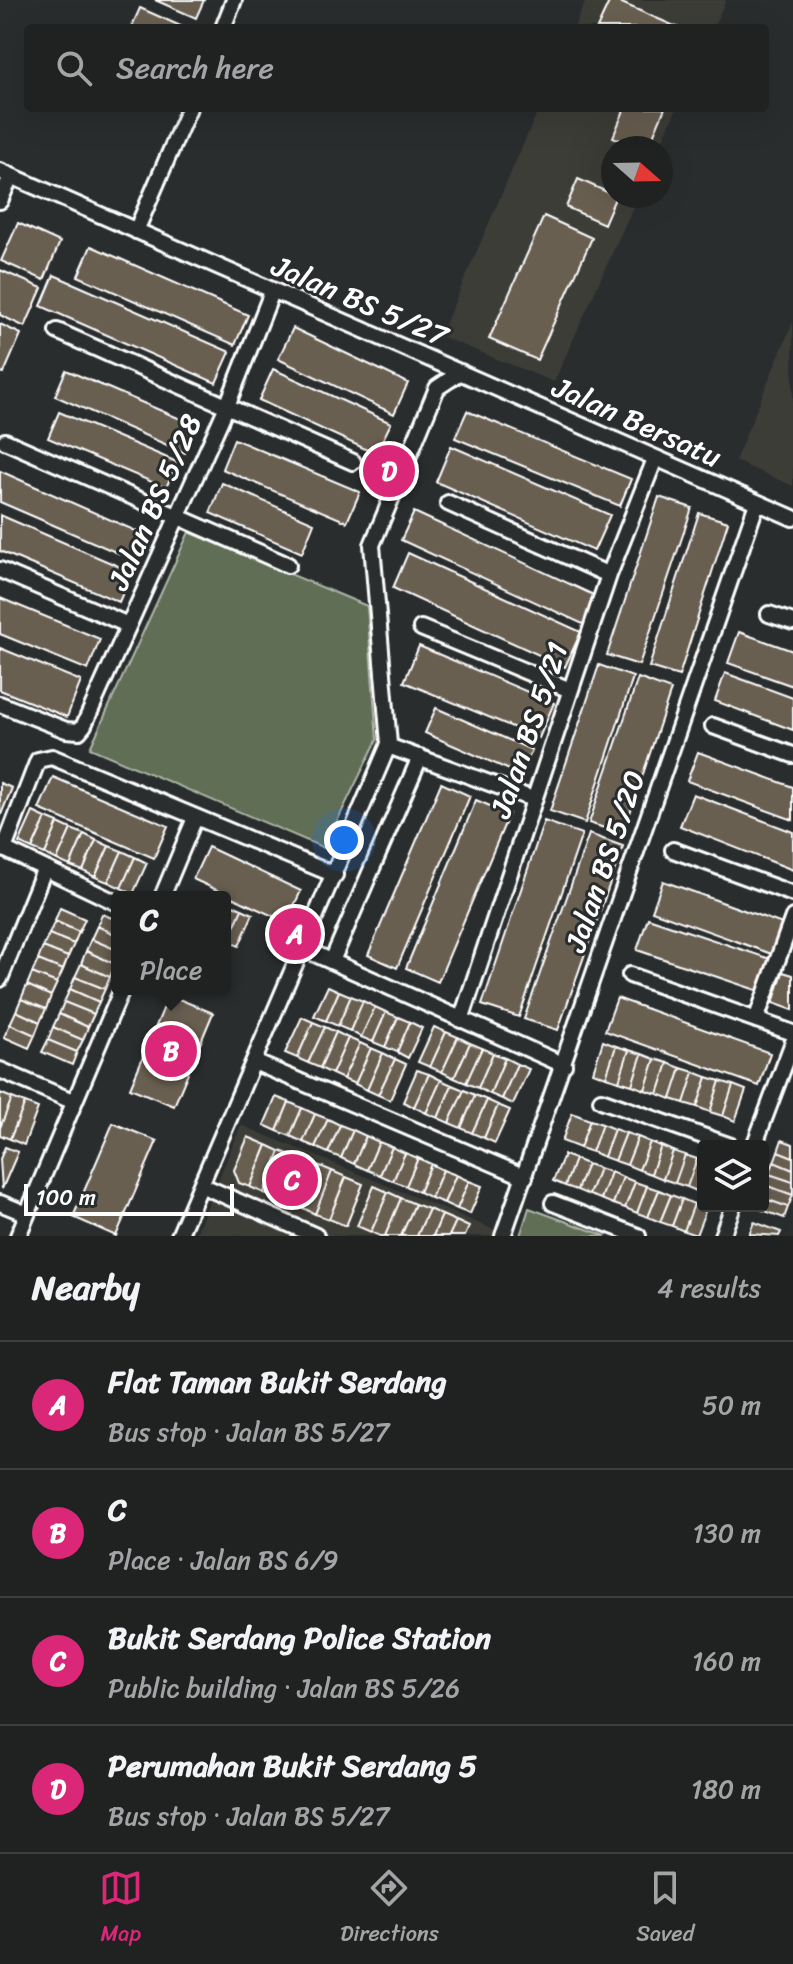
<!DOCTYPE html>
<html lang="en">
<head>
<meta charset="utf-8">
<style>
	:root { --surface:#202222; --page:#282a2a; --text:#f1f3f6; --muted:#a2a4a5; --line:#3d3f40; --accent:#db2777 }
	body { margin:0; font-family:Sriracha,sans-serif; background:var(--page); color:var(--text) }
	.controls { position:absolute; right:24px; bottom:24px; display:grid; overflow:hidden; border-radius:8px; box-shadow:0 8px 32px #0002 }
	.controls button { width:72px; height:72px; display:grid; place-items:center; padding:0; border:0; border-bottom:2px solid var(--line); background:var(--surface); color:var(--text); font:40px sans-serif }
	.compass { position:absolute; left:601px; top:136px; width:72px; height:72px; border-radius:50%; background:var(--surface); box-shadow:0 8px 32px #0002; rotate:110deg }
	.scale { position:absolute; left:24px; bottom:20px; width:210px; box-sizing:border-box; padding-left:8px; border:4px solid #fff; border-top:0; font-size:22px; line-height:28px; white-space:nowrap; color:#fff; -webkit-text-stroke:6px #2a2d2e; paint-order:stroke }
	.you { position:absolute; left:344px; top:840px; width:28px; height:28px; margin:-20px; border:6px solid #fff; border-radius:50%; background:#1a73e8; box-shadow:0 0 0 12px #1a73e833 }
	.badge { display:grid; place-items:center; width:52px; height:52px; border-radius:50%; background:var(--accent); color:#fff; font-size:26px; font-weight:700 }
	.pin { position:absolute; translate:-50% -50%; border:4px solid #fff; box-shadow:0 2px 8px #0006 }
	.popup { position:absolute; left:111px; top:891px; width:120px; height:104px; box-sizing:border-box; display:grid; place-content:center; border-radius:8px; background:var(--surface); filter:drop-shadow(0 2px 6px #0005); font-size:26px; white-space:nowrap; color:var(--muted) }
	.popup b { font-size:30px; color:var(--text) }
	.popup::after { content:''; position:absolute; left:50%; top:100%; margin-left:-16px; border:16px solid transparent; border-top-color:var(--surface) }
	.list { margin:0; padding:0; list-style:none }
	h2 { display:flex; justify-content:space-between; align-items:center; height:104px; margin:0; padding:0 32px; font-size:34px }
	h2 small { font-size:26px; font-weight:400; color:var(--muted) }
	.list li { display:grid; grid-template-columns:52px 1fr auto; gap:24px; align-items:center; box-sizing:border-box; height:128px; padding:0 32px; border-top:2px solid var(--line) }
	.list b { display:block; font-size:30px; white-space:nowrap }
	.list p { margin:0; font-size:26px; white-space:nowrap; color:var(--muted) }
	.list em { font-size:26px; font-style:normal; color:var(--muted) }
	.icon { flex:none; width:44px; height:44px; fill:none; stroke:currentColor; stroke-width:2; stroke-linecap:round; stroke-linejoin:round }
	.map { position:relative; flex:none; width:793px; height:1236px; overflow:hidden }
	.search { position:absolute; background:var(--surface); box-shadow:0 8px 32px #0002; left:24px; right:24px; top:24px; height:88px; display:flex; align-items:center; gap:20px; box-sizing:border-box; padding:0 28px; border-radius:8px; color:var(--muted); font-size:30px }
	.sheet { height:616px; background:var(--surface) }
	nav { display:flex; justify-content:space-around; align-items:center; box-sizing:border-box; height:112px; border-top:2px solid var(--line); background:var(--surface); font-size:22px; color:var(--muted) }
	nav a { display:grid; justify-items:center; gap:4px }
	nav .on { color:var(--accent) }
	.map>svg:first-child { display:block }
	.built { fill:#3d3c38 }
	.green { fill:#616e55; stroke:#b0b6aa; stroke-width:2 }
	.building { fill:#695f51; stroke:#fff; stroke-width:2 }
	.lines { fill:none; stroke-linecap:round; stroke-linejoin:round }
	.minor-casing { stroke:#fff; stroke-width:20 }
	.minor { stroke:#2a2d2e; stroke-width:14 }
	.labels { text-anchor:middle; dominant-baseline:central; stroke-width:6; stroke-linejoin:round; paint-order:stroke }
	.street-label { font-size:30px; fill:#fff; stroke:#2a2d2e }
</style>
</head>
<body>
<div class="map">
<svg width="793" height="1236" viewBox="0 0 793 1236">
	<rect width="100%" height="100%" fill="#2a2d2e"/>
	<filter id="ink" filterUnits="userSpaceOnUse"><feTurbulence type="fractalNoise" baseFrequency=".0125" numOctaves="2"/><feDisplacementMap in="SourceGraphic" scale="16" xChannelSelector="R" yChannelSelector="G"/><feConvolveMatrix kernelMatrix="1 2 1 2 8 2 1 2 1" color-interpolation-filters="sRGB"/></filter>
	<g filter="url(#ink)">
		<!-- built -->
		<path class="built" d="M586,0h140l-13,28h-139z
			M539,108h138l-18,40h-46v48h25l-84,186 -114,-46z
			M793,322v164l-58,-25z
			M241,1125l256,106 -3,5h-299z"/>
		<!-- green -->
		<path class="green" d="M189,532l178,74 10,134 -53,108 -234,-100z
			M529,1208l77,28h-86z"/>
		<!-- building -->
		<path class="building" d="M155,0h49l-8,18z
			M610,0h5l64,28h-82z
			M140,8l45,20h-48l-5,-2z
			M625,108h40l-17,40h-10l-25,-11z
			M578,179l38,17 -12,28 -38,-17z
			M544,216l48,22 -55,122 -48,-21z
			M18,223l42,19 -16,38 -43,-19z
			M91,246l157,69 -13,30 -157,-69z
			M0,270l42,18 -17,39 -25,-12z
			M54,275l176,77 -14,31 -175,-77z
			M0,324l21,10 -17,39 -4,-1z
			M293,328l115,55 -14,31 -116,-55z
			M273,369l118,54 -15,31 -117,-54z
			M66,370l131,56 -12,27 -130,-57z
			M467,411l164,68 -11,27 -165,-68z
			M59,412l118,50 -11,26 -118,-50z
			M234,439l126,53 -13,30 -125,-53z
			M451,446l159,69 -16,36 -158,-69z
			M0,471l145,64 -11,25 -134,-58z
			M222,483l92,40 -12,30 -92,-40z
			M659,497l33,11 -53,157 -32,-10z
			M414,512l184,85 -13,28 -184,-85z
			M699,513l29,9 -49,154 -30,-9z
			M0,515l132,57 -13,30 -119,-51z
			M408,553l173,79 -16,35 -172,-79z
			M0,598l100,41 -12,31 -88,-36z
			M739,632l54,19v35l-65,-23z
			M419,646l135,57 -15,35 -135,-56z
			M0,648l81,33 -14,36 -67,-27z
			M599,665l34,12 -48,146 -35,-12z
			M725,673l68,25v32l-78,-29z
			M638,678l33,12 -48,144 -34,-11z
			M436,708l96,42 -11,25 -96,-42z
			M698,752l95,35v33l-106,-39z
			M53,777l115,49 -14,32 -115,-49z
			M0,783l12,5 -12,29z
			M441,783l29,13 -73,172 -29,-13z
			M693,794l100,38v38l-113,-44z
			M476,800l33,14 -71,168 -32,-14z
			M33,812l13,6 -14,31 -13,-6z
			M46,818l12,5 -13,31 -13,-5z
			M544,821l38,13 -63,183 -37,-12z
			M58,823l13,6 -14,31 -12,-6z
			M71,829l13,5 -14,32 -13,-6z
			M84,834l12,6 -13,31 -13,-5z
			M589,834l34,12 -65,184 -34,-11z
			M96,840l13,6 -14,31 -12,-6z
			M109,846l13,5 -14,31 -13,-5z
			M208,847l93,44 -15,31 -93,-43z
			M122,851l13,6 -14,31 -13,-6z
			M135,857l12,6 -14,31 -12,-6z
			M663,881l125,45 -11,30 -125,-45z
			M231,904l11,5 -14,32 -3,-1v-22z
			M60,908l25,11 -6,13 -24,-11z
			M242,909l11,5 -14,32 -11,-5z
			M102,914l15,6v15l-20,-9z
			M648,918l128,43 -11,32 -128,-43z
			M55,921l24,11 -5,12 -25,-10z
			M97,926l20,9v15l-26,-11z
			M49,934l25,10 -6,13 -25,-10z
			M91,939l26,11 -2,14 -29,-13z
			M43,947l25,10 -5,13 -25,-10z
			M86,951l29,13 -5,13 -29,-13z
			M38,960l25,10 -6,13 -25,-10z
			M81,964l29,13 -5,12 -30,-12z
			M783,972l10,3v35l-20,-7z
			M32,973l25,10 -6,13 -24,-11z
			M75,977l30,12 -6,13 -29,-13z
			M27,985l24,11 -5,13 -25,-10z
			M328,986l11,5 -13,30 -12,-5z
			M70,989l29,13 -5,12 -30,-12z
			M339,991l12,5 -13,30 -12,-5z
			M169,995l44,18 -39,93 -44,-18z
			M351,996l12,5 -13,30 -12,-5z
			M617,998l153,55 -11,33 -154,-55z
			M21,999l25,10 -6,13 -24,-11z
			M363,1001l12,6 -14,30 -11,-6z
			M64,1002l30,12 -6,13 -29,-13z
			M375,1007l11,5 -13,30 -12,-5z
			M16,1011l24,11 -5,13 -25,-11z
			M386,1012l12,5 -13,30 -12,-5z
			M59,1014l29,13 -5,13 -30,-13z
			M302,1017l11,5 -16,36 -12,-5z
			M398,1017l12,5 -13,30 -12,-5z
			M313,1022l12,5 -17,36 -11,-5z
			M410,1022l12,6 -14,30 -11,-6z
			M10,1024l25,11 -6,13 -25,-11z
			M53,1027l30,13 -6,12 -29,-12z
			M325,1027l11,5 -16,36 -12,-5z
			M434,1027l12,5 -16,35 -12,-5z
			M336,1032l12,6 -16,36 -12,-6z
			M446,1032l12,5 -16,35 -12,-5z
			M458,1037l12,6 -16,35 -12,-6z
			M348,1038l12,5 -17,36 -11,-5z
			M48,1040l29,12 -5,13 -30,-13z
			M603,1041l13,5 -10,31 -13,-5z
			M360,1043l11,5 -16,36 -12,-5z
			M470,1043l12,5 -16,35 -12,-5z
			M616,1046l13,4 -10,31 -13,-4z
			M371,1048l12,5 -16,37 -12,-6z
			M482,1048l11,5 -15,35 -12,-5z
			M629,1050l13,4 -10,31 -13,-4z
			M383,1053l12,6 -17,36 -11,-5z
			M493,1053l12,5 -15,36 -12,-6z
			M642,1054l13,5 -10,31 -13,-5z
			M505,1058l12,6 -15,35 -12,-5z
			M395,1059l11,5 -16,36 -12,-5z
			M655,1059l13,4 -10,31 -13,-4z
			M668,1063l13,5 -10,31 -13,-5z
			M517,1064l12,5 -16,35 -11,-5z
			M681,1068l13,4 -10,31 -13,-4z
			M417,1070l12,4 -15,33 -11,-5z
			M694,1072l13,5 -10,30 -13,-4z
			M429,1074l12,6 -15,33 -12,-6z
			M707,1077l13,4 -10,31 -13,-5z
			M441,1080l11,5 -14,33 -12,-5z
			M720,1081l13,4 -10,31 -13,-4z
			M452,1085l12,5 -15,33 -11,-5z
			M733,1085l13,5 -11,31 -12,-5z
			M464,1090l11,5 -14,33 -12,-5z
			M0,1093l12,5 -12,30z
			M475,1095l12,5 -15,33 -11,-5z
			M276,1097l13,5 -12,29 -13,-6z
			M12,1098l13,5 -15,36 -10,-4v-7z
			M487,1100l11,5 -14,33 -12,-5z
			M289,1102l13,6 -12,28 -13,-5z
			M25,1103l13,5 -14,37 -14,-6z
			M498,1105l12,5 -15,33 -11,-5z
			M302,1108l13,6 -12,28 -13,-6z
			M572,1113l18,7 -10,28 -18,-7z
			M315,1114l13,5 -13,28 -12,-5z
			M328,1119l12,6 -12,28 -13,-6z
			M590,1120l12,4 -10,28 -12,-4z
			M113,1123l44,18 -41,95 -43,-19z
			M602,1124l12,5 -10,28 -12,-5z
			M340,1125l13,5 -12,28 -13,-5z
			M614,1129l12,4 -11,28 -11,-4z
			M353,1130l13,6 -12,28 -13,-6z
			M626,1133l12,4 -11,28 -12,-4z
			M366,1136l13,6 -12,28 -13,-6z
			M248,1137l19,8 -17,42 -11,-4 -5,-13z
			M638,1137l12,5 -11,28 -12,-5z
			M782,1140l11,4v13l-15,-6z
			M379,1142l13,5 -12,28 -13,-5z
			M650,1142l11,4 -10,28 -12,-4z
			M267,1145l13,6 -16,42 -14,-6z
			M661,1146l12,5 -10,28 -12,-5z
			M5,1147l13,5 -16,37 -2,-30z
			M392,1147l13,6 -12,28 -13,-6z
			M280,1151l14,5 -17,42 -13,-5z
			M673,1151l12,4 -10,28 -12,-4z
			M778,1151l15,6v13l-19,-8z
			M405,1153l13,5 -12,28 -13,-5z
			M564,1155l11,4 -10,27 -12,-5z
			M685,1155l12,4 -10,28 -12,-4z
			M294,1156l14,6 -17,42 -14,-6z
			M418,1158l13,6 -12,28 -13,-6z
			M575,1159l12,5 -10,26 -12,-4z
			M697,1159l6,2 -4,31 -12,-5z
			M308,1162l12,4 -17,42 -12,-4z
			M774,1162l19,8v12l-24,-8z
			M431,1164l12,6 -12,28 -12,-6z
			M587,1164l12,4 -10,27 -12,-5z
			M320,1166l12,5 -17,43 -12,-6z
			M599,1168l12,4 -10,27 -12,-4z
			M443,1170l13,5 -12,28 -13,-5z
			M332,1171l14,6 -17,42 -14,-5z
			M611,1172l12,5 -10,27 -12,-5z
			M769,1174l24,8v13l-28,-10z
			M456,1175l13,6 -12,28 -13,-6z
			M346,1177l17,7 -17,42 -17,-7z
			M623,1177l12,5 -10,26 -12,-4z
			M469,1181l13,5 -12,28 -13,-5z
			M635,1182l12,4 -10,27 -12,-5z
			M765,1185l28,10 -5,12 -25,-9z
			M374,1186l14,6 -17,40 -14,-6z
			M647,1186l12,4 -11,27 -11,-4z
			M659,1190l12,5 -11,27 -12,-5z
			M388,1192l13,6 -16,38h-5l-9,-4z
			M671,1195l11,4 -10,27 -12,-4z
			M401,1198l14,6 -14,32h-16z
			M763,1198l25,9 -4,11 -27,-10 6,-2z
			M682,1199l12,5 -10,27 -12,-5z
			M415,1204l14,5 -12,27h-16z
			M694,1204l12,5 -10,26 -12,-4z
			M429,1209l13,6 -9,21h-16z
			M442,1215l14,6 -7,15h-16z
			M456,1221l13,6 -4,9h-16z
			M754,1222l27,10 -2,4 -30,-2z"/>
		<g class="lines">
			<defs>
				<path id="minor" d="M223,28l11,-28
					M0,171l793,347
					M0,201l11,-25
					M136,231l53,-123
					M57,331l296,131
					M5,441l283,124
					M448,503l161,72
					M0,570l128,55
					M769,614l24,8
					M421,628l149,62
					M0,704l66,26 13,1 5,-6 143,-319 45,-114
					M713,726l80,29
					M388,746l145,53
					M673,850l120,44
					M162,897l33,-79
					M117,903l-113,-54 34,-89 14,-3 283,118
					M304,949l260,116
					M332,961l88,-204
					M630,975l163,58
					M0,979l44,-109
					M461,1020l148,-445 46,-116
					M756,1020l37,-103
					M254,1062l271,115
					M0,1070l72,31
					M601,1100l130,46
					M754,1146l39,-104
					M201,1185l115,51
					M0,1203l27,11
					M553,1203l85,33
					M18,1236l104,-247
					M179,1236l210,-492 -17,-199 65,-157 24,-16
					M503,1236l254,-733
					M722,1236l11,-30"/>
			</defs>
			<!-- minor casing -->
			<use href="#minor" class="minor-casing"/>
			<!-- minor -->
			<use href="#minor" class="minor"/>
		</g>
	</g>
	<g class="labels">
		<!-- street labels -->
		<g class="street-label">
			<text transform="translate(360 301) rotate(23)">Jalan BS 5/27</text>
			<text transform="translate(637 422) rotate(24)">Jalan Bersatu</text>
			<text transform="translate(155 502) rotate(-66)">Jalan BS 5/28</text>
			<text transform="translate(529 730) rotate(-71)">Jalan BS 5/21</text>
			<text transform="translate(605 861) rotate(-71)">Jalan BS 5/20</text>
		</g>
	</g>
</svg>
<div class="controls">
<button><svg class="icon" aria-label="layers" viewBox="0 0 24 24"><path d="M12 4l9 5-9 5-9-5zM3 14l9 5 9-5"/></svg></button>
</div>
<svg class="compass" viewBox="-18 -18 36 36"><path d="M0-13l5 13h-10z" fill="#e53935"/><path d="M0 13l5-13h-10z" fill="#a2a4a5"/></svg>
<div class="scale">100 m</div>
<div class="you"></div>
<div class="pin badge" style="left:295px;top:934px">A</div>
<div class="pin badge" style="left:171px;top:1051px">B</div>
<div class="popup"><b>C</b>Place</div>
<div class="pin badge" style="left:292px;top:1180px">C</div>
<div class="pin badge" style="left:389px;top:471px">D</div>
<div class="search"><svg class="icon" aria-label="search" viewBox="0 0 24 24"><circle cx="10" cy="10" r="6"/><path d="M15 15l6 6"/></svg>Search here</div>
</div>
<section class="sheet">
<h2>Nearby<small>4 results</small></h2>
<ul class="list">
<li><span class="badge">A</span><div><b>Flat Taman Bukit Serdang</b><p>Bus stop · Jalan BS 5/27</p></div><em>50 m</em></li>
<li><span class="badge">B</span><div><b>C</b><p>Place · Jalan BS 6/9</p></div><em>130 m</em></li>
<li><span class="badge">C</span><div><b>Bukit Serdang Police Station</b><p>Public building · Jalan BS 5/26</p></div><em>160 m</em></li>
<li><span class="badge">D</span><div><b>Perumahan Bukit Serdang 5</b><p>Bus stop · Jalan BS 5/27</p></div><em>180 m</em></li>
</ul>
</section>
<nav>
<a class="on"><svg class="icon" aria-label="map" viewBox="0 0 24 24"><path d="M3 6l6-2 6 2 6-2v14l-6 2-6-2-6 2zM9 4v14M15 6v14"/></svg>Map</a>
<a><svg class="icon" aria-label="directions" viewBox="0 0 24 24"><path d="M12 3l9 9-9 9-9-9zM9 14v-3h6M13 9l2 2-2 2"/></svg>Directions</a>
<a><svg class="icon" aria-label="saved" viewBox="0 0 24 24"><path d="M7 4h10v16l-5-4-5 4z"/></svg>Saved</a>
</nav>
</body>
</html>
